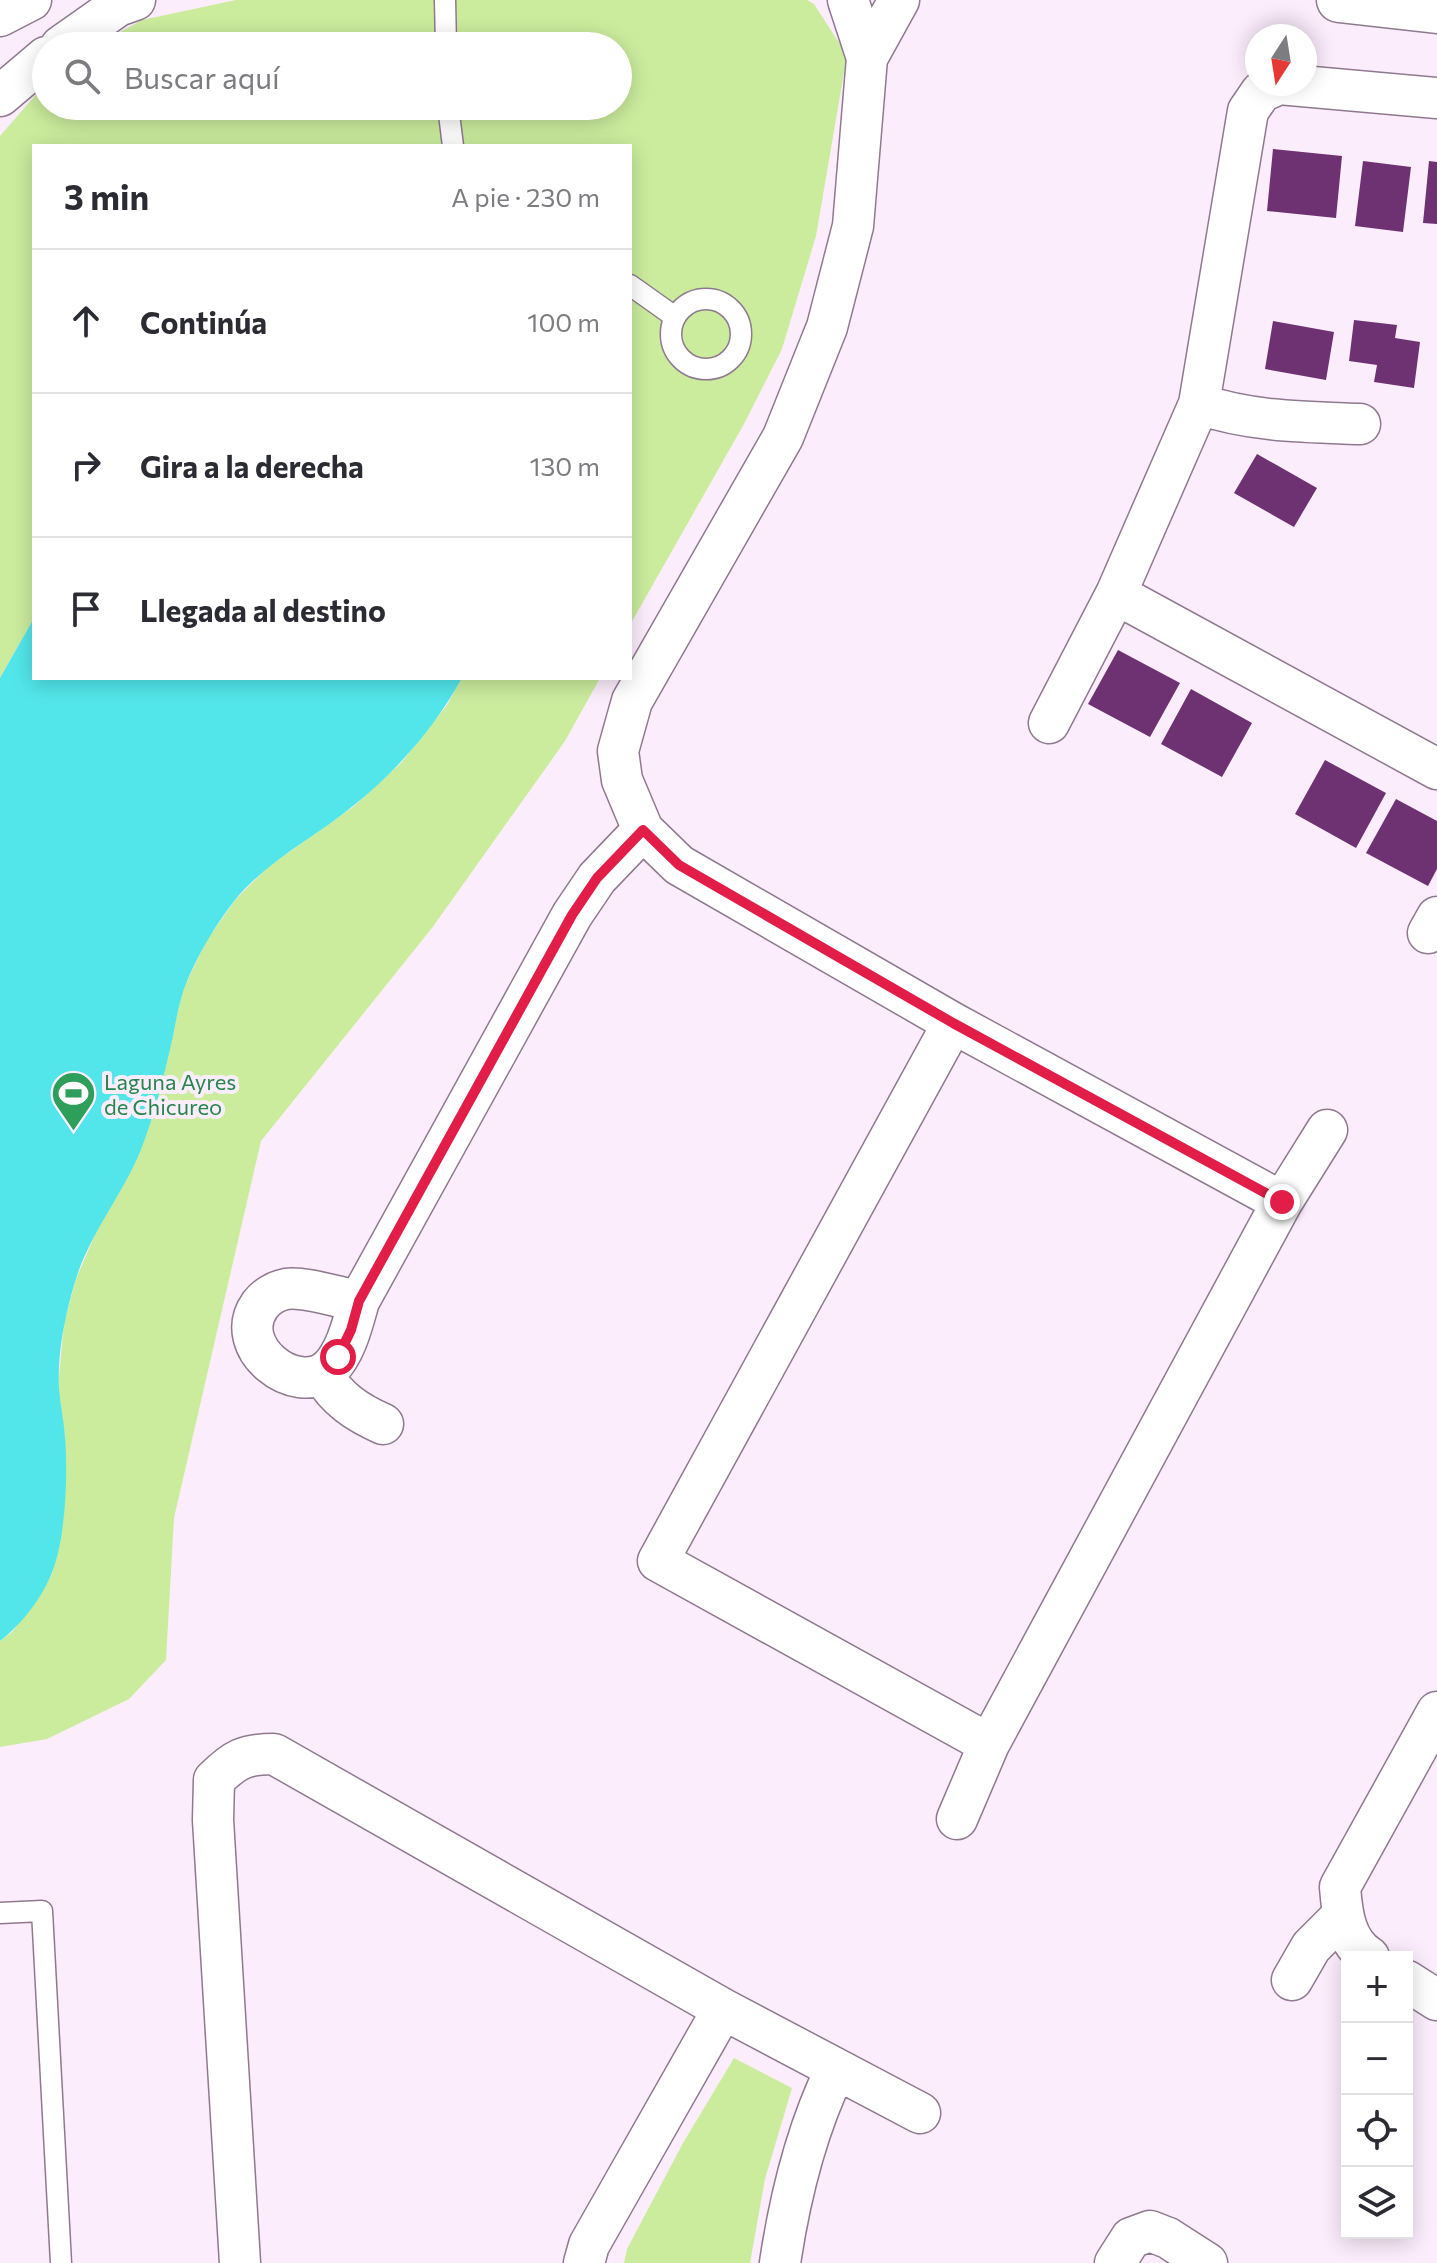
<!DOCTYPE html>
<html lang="es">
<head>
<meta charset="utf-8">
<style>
	:root { --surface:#fff; --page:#f7f7f7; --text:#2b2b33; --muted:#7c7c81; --line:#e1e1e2 }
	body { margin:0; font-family:Commissioner,sans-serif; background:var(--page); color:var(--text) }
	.controls { position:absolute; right:24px; bottom:24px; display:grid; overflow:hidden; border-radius:0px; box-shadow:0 4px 20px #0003 }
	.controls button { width:72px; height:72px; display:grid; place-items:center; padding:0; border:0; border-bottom:2px solid var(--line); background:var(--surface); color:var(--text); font:40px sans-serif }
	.compass { position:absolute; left:1245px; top:24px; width:72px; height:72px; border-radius:50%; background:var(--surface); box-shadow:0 4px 20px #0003; rotate:192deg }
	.stop { position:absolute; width:24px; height:24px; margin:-18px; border:6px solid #e11d48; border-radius:50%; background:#fff }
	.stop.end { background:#e11d48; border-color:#fff; box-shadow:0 2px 8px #0008 }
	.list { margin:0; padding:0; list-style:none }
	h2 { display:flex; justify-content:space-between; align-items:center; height:104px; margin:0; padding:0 32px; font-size:34px }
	h2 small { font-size:26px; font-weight:400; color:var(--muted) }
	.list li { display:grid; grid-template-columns:52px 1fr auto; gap:24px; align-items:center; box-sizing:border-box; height:144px; padding:0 32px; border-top:2px solid var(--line) }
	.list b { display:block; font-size:30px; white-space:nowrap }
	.list em { font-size:26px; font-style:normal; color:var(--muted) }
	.icon { flex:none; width:44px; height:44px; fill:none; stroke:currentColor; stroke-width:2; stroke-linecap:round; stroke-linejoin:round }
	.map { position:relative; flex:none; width:1437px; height:2263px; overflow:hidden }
	.search { position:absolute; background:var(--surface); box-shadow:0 4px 20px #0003; left:32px; top:32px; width:600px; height:88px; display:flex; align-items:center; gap:20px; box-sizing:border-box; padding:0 28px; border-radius:44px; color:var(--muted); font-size:30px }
	.panel { position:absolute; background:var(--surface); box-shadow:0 4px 20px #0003; left:32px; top:144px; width:600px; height:536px; border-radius:0px }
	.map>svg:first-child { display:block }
	.green { fill:#cbec9d }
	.water { fill:#52e6ea }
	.building { fill:#6e3171 }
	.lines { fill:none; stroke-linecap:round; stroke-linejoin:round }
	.service-casing { stroke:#907990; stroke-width:23 }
	.minor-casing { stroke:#907990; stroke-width:43 }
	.tertiary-casing { stroke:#907990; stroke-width:47 }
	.service { stroke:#fff; stroke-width:20 }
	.minor { stroke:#fff; stroke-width:40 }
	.tertiary { stroke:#fff; stroke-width:44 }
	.route { stroke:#e11d48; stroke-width:10 }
	.labels { text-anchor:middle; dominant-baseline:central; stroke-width:8; stroke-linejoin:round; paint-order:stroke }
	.leisure-label { font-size:22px; fill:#27864d; stroke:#fcedfc; text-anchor:start }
</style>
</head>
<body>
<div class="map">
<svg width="1437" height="2263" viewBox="0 0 1437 2263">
	<rect width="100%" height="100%" fill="#fcedfc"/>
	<!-- green -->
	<path class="green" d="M236,0h571l7,4 33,51 -31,181 -34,113 -38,75 -114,201v-479h-596v472l-34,60v-542l46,-53v23h572v-60h-523l47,-26z
		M462,678h138l-35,63 -133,187 -171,213 -87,377 -8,142 -37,39 -82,40 -47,8v-106l12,-9 21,-27 19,-31 11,-50 2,-86 -7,-51 6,-64 12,-44 21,-49 43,-79 13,-36 30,-125 23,-49 30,-42 32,-32 85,-60 48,-44 46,-58z
		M734,2058l58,30 -27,91 -15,84h-126l3,-14 56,-106z"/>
	<!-- water -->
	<path class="water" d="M34,618v60h428c-27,49 -65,93 -109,128 -39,32 -85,54 -118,94 -21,27 -39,57 -51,89 -5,15 -8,31 -11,47 -9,39 -18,79 -33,116 -19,45 -51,83 -65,130 -10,33 -18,72 -16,107 1,16 5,32 6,48 3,37 1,103 -14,138 -10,24 -30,50 -51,66v-963z"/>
	<!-- building -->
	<path class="building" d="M1273,149l69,7 -6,62 -69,-7z
		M1363,161l48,6 -8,65 -48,-6z
		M1429,161l8,1v62l-14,-1z
		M1354,320l43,5 -2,13 25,4 -6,46 -40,-6 3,-17 -28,-4z
		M1273,321l61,11 -8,48 -61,-11z
		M1257,454l60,34 -23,39 -60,-34z
		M1118,650l62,33 -30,54 -62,-33z
		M1191,689l61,34 -30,54 -61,-33z
		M1325,760l61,33 -30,55 -61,-34z
		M1396,799l41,22v48l-9,17 -62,-33z"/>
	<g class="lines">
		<defs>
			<path id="service" d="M445,0l1,46
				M448,106l5,40
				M630,285l45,32
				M671 334a35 35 0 1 1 70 0a35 35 0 1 1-70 0Z
				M0,1913l42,-2 19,352"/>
			<path id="minor" d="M848,0l19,58 -14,168 -26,101 -44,110 -151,264 -14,50 4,29 21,50 36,35 274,158 329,179
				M0,16l31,-16
				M61,46l57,-40 17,-6
				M867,58l32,-58
				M0,96l46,-39
				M1199,404c53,18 106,18 161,20
				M1116,594l321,175
				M1049,723l67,-129 83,-190 49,-293 13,-19 18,-8 158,14
				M1428,933l9,-16
				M953,1023l-295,538 331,183
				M359,1301c-19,-3 -55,-15 -73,-12 -10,2 -20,8 -26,16 -30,42 36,93 69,64 17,-16 24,-47 30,-68l213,-386 25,-37 46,-48
				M322,1374c15,25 34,38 61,50
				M957,1819l32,-75 293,-542 45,-72
				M1369,1957c-24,-15 -27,-44 -29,-70l97,-175
				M1292,1980l19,-33 31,-31
				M1407,1981l30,19
				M240,2263l-27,-443 1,-40c21,-21 31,-26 60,-26l449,255 197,104
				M584,2263l5,-18 134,-236
				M780,2263c10,-67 26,-133 56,-194
				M1115,2263l16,-25 19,-7 18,7 39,25"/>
			<path id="tertiary" d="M1339,0l98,11"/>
		</defs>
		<!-- service casing -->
		<use href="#service" class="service-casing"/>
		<!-- minor casing -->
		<use href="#minor" class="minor-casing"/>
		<!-- tertiary casing -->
		<use href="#tertiary" class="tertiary-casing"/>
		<!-- service -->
		<use href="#service" class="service"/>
		<!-- minor -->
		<use href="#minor" class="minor"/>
		<!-- tertiary -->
		<use href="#tertiary" class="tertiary"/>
	</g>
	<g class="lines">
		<!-- route -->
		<path class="route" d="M338,1357l13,-27 8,-29 213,-386 25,-37 46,-48 36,35 274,158 329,179"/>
	</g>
	<!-- icons -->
	<defs>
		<symbol id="stadium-pin" viewBox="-11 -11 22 30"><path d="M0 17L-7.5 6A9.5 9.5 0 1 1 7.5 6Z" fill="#2e9e5b" stroke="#fcedfc"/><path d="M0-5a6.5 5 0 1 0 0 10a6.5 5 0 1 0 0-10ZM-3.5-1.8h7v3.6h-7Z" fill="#fff"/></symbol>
	</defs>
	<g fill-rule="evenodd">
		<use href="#stadium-pin" x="48" y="1068" width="51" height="69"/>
	</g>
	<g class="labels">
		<!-- leisure labels -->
		<g class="leisure-label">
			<text x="104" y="1081">Laguna Ayres<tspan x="104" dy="25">de Chicureo</tspan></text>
		</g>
	</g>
</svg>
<div class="controls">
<button>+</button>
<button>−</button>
<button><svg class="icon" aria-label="locate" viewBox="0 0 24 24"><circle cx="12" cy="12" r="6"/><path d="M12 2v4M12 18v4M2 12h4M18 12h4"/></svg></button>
<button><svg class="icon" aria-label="layers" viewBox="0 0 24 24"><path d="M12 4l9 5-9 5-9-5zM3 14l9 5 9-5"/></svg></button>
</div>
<svg class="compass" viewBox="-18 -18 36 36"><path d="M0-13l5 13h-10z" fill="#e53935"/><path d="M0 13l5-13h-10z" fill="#7c7c81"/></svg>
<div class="stop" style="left:338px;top:1357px"></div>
<div class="stop end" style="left:1282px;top:1202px"></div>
<div class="search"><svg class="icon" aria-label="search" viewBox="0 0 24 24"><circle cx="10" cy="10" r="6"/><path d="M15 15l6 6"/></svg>Buscar aquí</div>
<section class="panel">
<h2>3 min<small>A pie · 230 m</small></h2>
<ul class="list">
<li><svg class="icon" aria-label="ahead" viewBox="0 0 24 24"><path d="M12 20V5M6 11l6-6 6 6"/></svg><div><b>Continúa</b></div><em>100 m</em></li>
<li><svg class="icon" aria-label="right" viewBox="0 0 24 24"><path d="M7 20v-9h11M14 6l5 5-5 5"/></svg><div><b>Gira a la derecha</b></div><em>130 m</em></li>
<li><svg class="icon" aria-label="arrive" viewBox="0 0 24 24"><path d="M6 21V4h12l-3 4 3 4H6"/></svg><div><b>Llegada al destino</b></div></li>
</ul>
</section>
</div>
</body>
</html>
